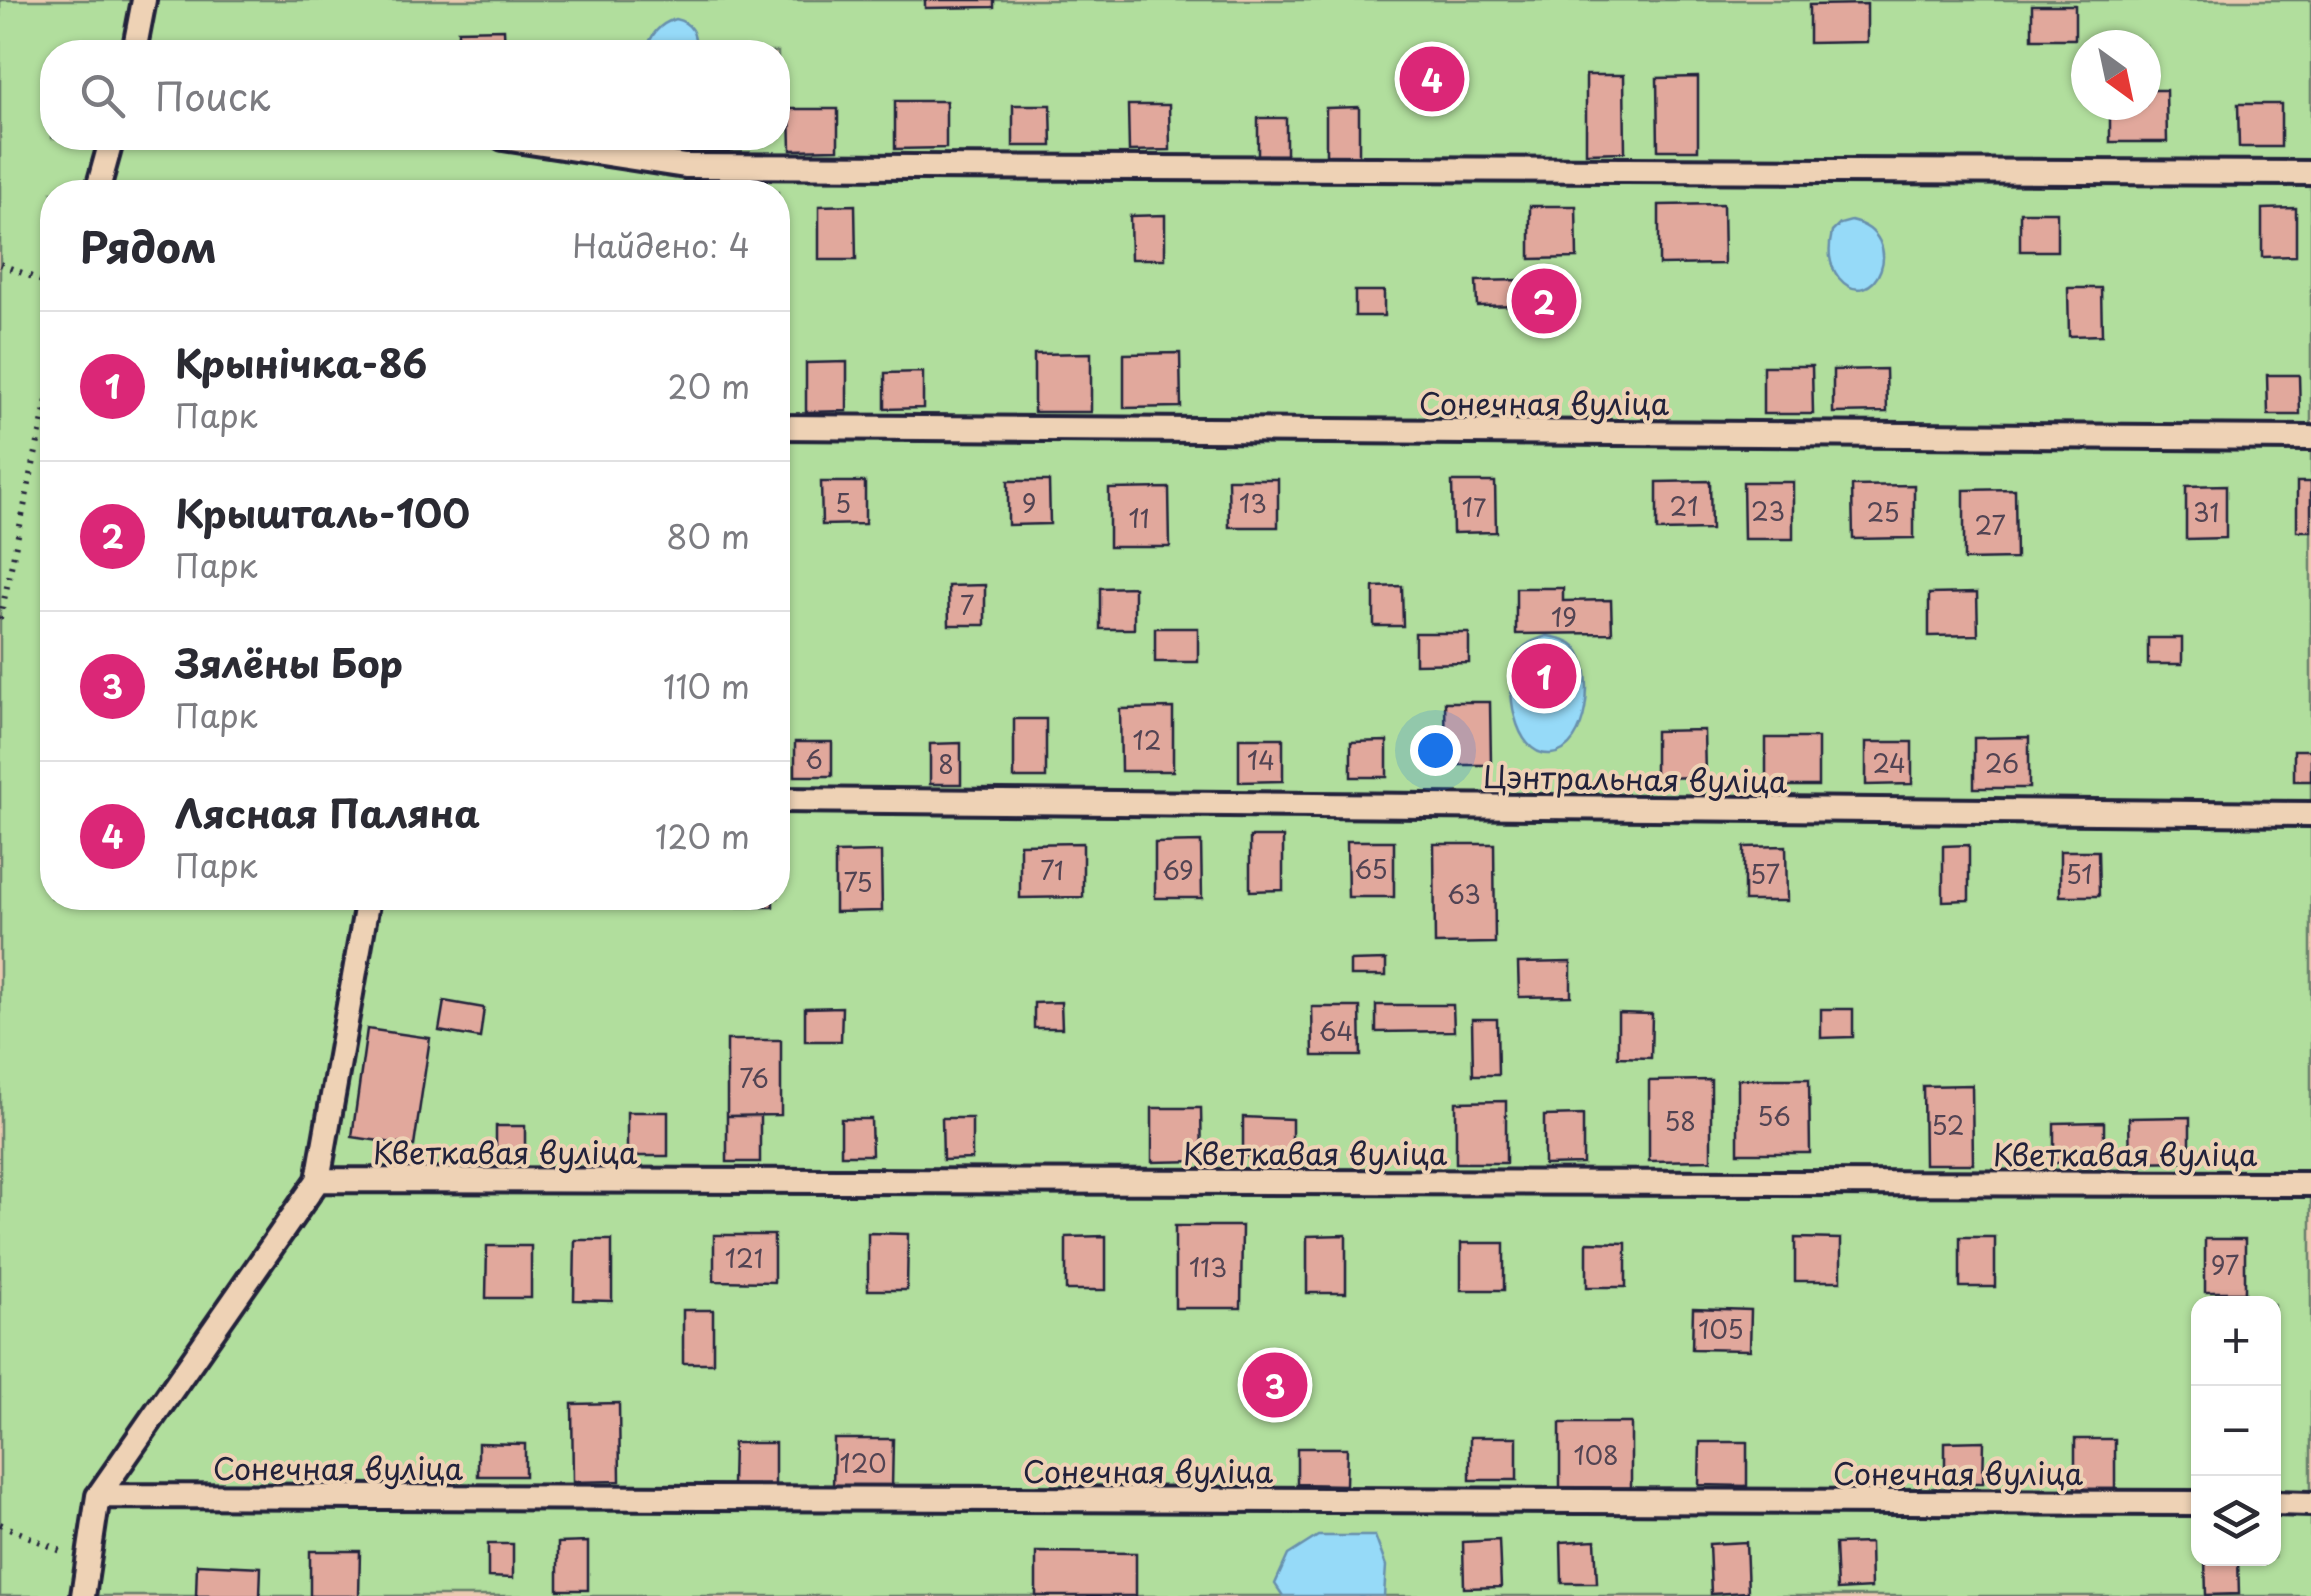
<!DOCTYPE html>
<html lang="ru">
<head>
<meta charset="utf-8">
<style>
	:root { --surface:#fff; --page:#f7f7f7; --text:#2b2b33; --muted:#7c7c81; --line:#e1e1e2; --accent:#db2777 }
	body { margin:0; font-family:"Playpen Sans",sans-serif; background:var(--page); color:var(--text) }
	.controls { position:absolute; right:30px; bottom:30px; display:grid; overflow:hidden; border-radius:20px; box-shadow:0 2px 8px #0004 }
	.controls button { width:90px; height:90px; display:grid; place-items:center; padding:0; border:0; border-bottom:2px solid var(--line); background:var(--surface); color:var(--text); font:50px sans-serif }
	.compass { position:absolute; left:2071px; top:30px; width:90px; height:90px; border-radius:50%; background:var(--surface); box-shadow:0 2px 8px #0004; rotate:147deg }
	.you { position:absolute; left:1435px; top:750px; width:35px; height:35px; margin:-25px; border:8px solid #fff; border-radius:50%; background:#1a73e8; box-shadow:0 0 0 15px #1a73e833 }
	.badge { display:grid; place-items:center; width:65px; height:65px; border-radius:50%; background:var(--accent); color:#fff; font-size:32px; font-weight:700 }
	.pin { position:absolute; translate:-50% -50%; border:5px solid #fff; box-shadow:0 2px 10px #0006 }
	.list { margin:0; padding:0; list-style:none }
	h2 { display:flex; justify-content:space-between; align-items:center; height:130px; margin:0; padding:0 40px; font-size:42px }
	h2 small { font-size:32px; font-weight:400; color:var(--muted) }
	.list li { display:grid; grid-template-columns:65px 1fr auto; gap:30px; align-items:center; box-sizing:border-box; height:150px; padding:0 40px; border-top:2px solid var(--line) }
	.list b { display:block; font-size:38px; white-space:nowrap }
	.list p { margin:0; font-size:32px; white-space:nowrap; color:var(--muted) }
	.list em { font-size:32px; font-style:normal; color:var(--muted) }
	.icon { flex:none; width:55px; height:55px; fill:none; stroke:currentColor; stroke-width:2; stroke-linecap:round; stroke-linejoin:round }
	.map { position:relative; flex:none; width:2311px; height:1596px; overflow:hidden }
	.search { position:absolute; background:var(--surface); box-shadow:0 2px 8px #0004; left:40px; top:40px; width:750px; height:110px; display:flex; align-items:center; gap:25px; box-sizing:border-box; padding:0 35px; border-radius:40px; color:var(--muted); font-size:38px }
	.panel { position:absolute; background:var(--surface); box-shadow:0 2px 8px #0004; left:40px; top:180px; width:750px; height:730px; border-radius:40px }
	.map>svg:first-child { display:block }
	.green { fill:#b1de9d; stroke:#6a806c; stroke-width:2.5; fill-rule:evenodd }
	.water { fill:#96daf8; stroke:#6890ac; stroke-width:2.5 }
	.building { fill:#e1a89c; stroke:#22223b; stroke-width:2.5 }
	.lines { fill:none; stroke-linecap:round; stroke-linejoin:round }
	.lane-casing { stroke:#22223b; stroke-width:30 }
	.path { stroke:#22223b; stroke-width:6; stroke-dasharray:2.5 8; stroke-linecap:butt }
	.lane { stroke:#eed2b5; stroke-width:22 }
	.labels { text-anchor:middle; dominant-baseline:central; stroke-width:8; stroke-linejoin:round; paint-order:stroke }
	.number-label { font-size:25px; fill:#524453 }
	.street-label { font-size:30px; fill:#22223b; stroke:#eed2b5 }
</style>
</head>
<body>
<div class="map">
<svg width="2311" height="1596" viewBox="0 0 2311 1596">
	<rect width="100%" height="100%" fill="#ebcab0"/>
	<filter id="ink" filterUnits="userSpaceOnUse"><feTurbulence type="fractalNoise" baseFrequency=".01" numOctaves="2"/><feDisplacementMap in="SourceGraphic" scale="20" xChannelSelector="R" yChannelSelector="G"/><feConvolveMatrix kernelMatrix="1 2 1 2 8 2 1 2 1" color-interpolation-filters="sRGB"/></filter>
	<g filter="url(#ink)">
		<!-- green -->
		<path class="green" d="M0,0h2311v1596h-2311zM2086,45h60v60h-60zM52,52h726v86h-726zM52,192h726v706h-726zM2198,1304h76v254h-76z"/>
		<!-- water -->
		<path class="water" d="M675,19c19,4 20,16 22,33h-51c4,-17 13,-28 29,-33z
			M1851,221c61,14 22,97 -12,57 -11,-14 -11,-29 -7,-46l8,-8z
			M1547,636c11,2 21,3 29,11 20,22 13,104 -25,107 -38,3 -47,-71 -35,-97 7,-13 18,-17 31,-21z
			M1318,1536h57l11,30 -2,30h-101l-8,-12 13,-29z"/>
		<!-- building -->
		<path class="building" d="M925,0h69v7l-69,1z
			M1867,4v38l-58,1v-38z
			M2032,5h43v34h-43z
			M504,29l1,23h-47v-22z
			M1586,75h38l1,77 -39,1z
			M1698,77v73h-40l-1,-72z
			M2146,90h20l1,52h-57v-37h36z
			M895,101h51v47l-51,1z
			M2238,104h43v43h-42z
			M1013,105h38l1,41h-39z
			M1128,105h41l1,45 -41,1z
			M1359,107v49l-33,1v-49z
			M790,109h48v40l-47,1z
			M1258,118h28v37h-28z
			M1723,204l1,60 -65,1v-60z
			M855,205l1,55h-37v-54z
			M1530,206h46l1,52 -47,1z
			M2296,208v48l-34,1v-48z
			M2020,212h37v39h-37z
			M1165,215v44h-34l-1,-43z
			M1523,280v25l-46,1 -1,-25z
			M2068,288h33l1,47 -33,1z
			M1355,291h29v25h-29z
			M1091,353v59h-57v-58z
			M1180,353l1,54 -57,1v-54z
			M847,362v49l-41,1v-49z
			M1763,366h49l1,48h-50z
			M1886,369l1,43 -54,1v-43z
			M923,372v36l-38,1v-36z
			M2267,375h32l1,40h-32z
			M1228,479h50v48h-49z
			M1008,481h41l1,43 -42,1z
			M1710,481l1,49 -54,1v-49z
			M821,482h44v42l-43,1z
			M1452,482h43l1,50 -43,1z
			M1743,482h50v57h-49z
			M2297,482h14v49h-14z
			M1914,485v53l-61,1 -1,-53z
			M2226,485v53l-40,1v-53z
			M1169,488l1,59h-61v-58z
			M2015,489l1,70 -52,1v-70z
			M985,585v40h-36l-1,-39z
			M1402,586l1,40h-29v-39z
			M1134,587v42h-34v-41z
			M1516,588h47v13l48,-1 1,33 -96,1z
			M1977,593l1,42 -49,1v-42z
			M1155,628h43v34h-43z
			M1415,633h54v30l-54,1z
			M2148,638h34v26h-34z
			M1445,702h45l1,63h-45z
			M1173,708v63h-52l-1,-62z
			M1014,719h32v59h-32z
			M1704,730l1,47 -50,1v-47z
			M2029,737v51h-55v-50z
			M1239,738h44v43l-44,1z
			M1766,738h52v48h-52z
			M1387,741v36h-36v-35z
			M795,742h37v34h-37z
			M1866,742h46v42l-46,1z
			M961,743v41h-31v-40z
			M2294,750h17v31h-17z
			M1250,837h33v53l-33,1z
			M1347,841h47v56h-46z
			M1201,842l1,56h-47v-55z
			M1083,843v54l-63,1v-54z
			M1434,844h60l1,99 -60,1z
			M1969,845v55l-26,1v-55z
			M1786,846l1,55h-43v-54z
			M2060,851h38l1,45h-39z
			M881,852l1,59 -47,1v-59z
			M721,898h52v9h-52z
			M1386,960v16h-36v-15z
			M1571,962v34l-52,1 -1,-34z
			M444,1001l40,7 -4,30 -41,-7z
			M1061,1002l1,26h-28v-25z
			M1376,1005h77l1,26 -78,1z
			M842,1007l-1,34h-36v-33z
			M1312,1007h48l1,49h-48z
			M1821,1009h32v28l-32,1z
			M1618,1013l34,1 -1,44 -33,-1z
			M1472,1019h25l1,56h-25z
			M367,1029l63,9 -16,108 -62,-9z
			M727,1040h54v75l-54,1z
			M1738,1079h71l1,74h-72z
			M1711,1080v80l-62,1v-80z
			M1972,1085l1,79h-49l-1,-78z
			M1506,1101v62h-50v-61z
			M1152,1108h49l1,53 -50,1z
			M627,1112h41v44h-41z
			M1583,1115v49l-39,1v-49z
			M727,1116h33v46h-33z
			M1243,1117l49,2v40l-49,-3z
			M2190,1117v44l-60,1 -1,-44z
			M942,1118h30v41l-29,1z
			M841,1119h30l1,36h-31z
			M2104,1122v40l-50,1v-40z
			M496,1126h29v27h-29z
			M1175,1226h67l-1,82h-66z
			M868,1233l40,1 -1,56h-39z
			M714,1235h60v47l-60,-1z
			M1346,1235v58h-39v-57z
			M1106,1236v54h-40v-53z
			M1960,1237h35v50h-35z
			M1795,1238l46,1v42h-46z
			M2205,1239h40v53h-40z
			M575,1240h37v61l-38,-1z
			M1587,1242l39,1v44h-39z
			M1461,1243h43v47h-43z
			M487,1246h44v52h-45z
			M1693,1308l58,2 -1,40 -58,-1z
			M683,1310h30v53h-30z
			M619,1403l1,78 -47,1 -1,-78z
			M1560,1423h71v65h-71z
			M1470,1437h47v43h-47z
			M834,1439h59l-1,49h-59z
			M2075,1439h40v50h-40z
			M1984,1441l-1,42h-38v-41z
			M1700,1442h47v44l-48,-1z
			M478,1443l47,1v32h-47z
			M733,1443h42v42h-43z
			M1297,1448h50l-1,37 -49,-1z
			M1499,1540l2,47 -37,1 -1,-46z
			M1595,1540l2,43h-35l-1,-41z
			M588,1542v48h-30v-47z
			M1746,1542l2,50 -37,2 -2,-50z
			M1870,1543l1,45 -34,2 -2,-46z
			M488,1544h25v34l-25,-1z
			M310,1551h50l-1,45h-49z
			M1036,1552l100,1v43h-100z
			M2205,1558h33l1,36 -33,1z
			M197,1564l64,3 -1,29h-64z"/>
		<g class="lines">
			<defs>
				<path id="lane" d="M134,52l10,-52
					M503,138l182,28 1626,7
					M97,192l15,-54
					M778,427l1533,11
					M778,800l1533,14
					M318,1180l1993,4
					M98,1496l2100,7
					M2274,1503l37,1
					M83,1596l15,-100 220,-316 50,-282"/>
			</defs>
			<!-- lane casing -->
			<use href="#lane" class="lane-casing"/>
			<!-- path -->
			<path class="path" d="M0,264l52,21
				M0,619l52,-242
				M0,1524l63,28"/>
			<!-- lane -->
			<use href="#lane" class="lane"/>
		</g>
	</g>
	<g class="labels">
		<!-- number labels -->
		<g class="number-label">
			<text x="843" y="503">5</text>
			<text x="1029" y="503">9</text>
			<text x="1253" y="503">13</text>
			<text x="1684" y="506">21</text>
			<text x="1474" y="507">17</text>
			<text x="1768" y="511">23</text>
			<text x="1883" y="512">25</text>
			<text x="2206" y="512">31</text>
			<text x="1139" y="518">11</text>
			<text x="1990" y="525">27</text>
			<text x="967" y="605">7</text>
			<text x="1564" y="617">19</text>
			<text x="1147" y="740">12</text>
			<text x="814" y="759">6</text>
			<text x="1261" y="760">14</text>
			<text x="1889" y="763">24</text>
			<text x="2002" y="763">26</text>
			<text x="946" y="764">8</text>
			<text x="1371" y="869">65</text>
			<text x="1052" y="870">71</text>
			<text x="1178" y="870">69</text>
			<text x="1765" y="874">57</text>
			<text x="2079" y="874">51</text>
			<text x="858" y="882">75</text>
			<text x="1464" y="894">63</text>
			<text x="1336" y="1031">64</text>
			<text x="754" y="1078">76</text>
			<text x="1774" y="1116">56</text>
			<text x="1680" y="1121">58</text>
			<text x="1948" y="1125">52</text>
			<text x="744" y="1258">121</text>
			<text x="2225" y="1265">97</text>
			<text x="1208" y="1267">113</text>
			<text x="1721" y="1329">105</text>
			<text x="1596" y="1455">108</text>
			<text x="863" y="1463">120</text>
		</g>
		<!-- street labels -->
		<g class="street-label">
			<text x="1544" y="402">Сонечная вуліца</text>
			<text transform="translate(1635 778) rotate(1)">Цэнтральная вуліца</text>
			<text x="505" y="1151">Кветкавая вуліца</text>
			<text x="1315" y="1152">Кветкавая вуліца</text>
			<text x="2125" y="1153">Кветкавая вуліца</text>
			<text x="338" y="1467">Сонечная вуліца</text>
			<text x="1148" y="1470">Сонечная вуліца</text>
			<text x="1958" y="1472">Сонечная вуліца</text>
		</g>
	</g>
</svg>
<div class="controls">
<button>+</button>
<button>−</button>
<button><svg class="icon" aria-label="layers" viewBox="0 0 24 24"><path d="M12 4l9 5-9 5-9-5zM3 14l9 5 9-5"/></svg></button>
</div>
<svg class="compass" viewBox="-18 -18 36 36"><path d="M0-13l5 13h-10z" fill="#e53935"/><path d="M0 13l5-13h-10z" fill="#7c7c81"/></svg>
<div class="you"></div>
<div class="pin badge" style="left:1544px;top:676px">1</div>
<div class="pin badge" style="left:1544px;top:301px">2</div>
<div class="pin badge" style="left:1275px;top:1385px">3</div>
<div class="pin badge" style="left:1432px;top:79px">4</div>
<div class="search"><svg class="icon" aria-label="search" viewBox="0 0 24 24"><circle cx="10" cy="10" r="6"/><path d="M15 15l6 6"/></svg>Поиск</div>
<section class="panel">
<h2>Рядом<small>Найдено: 4</small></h2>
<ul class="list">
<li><span class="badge">1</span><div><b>Крынічка-86</b><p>Парк</p></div><em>20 m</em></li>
<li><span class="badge">2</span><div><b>Крышталь-100</b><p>Парк</p></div><em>80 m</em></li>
<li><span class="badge">3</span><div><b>Зялёны Бор</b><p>Парк</p></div><em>110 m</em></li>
<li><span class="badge">4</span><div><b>Лясная Паляна</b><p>Парк</p></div><em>120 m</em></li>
</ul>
</section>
</div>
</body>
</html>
